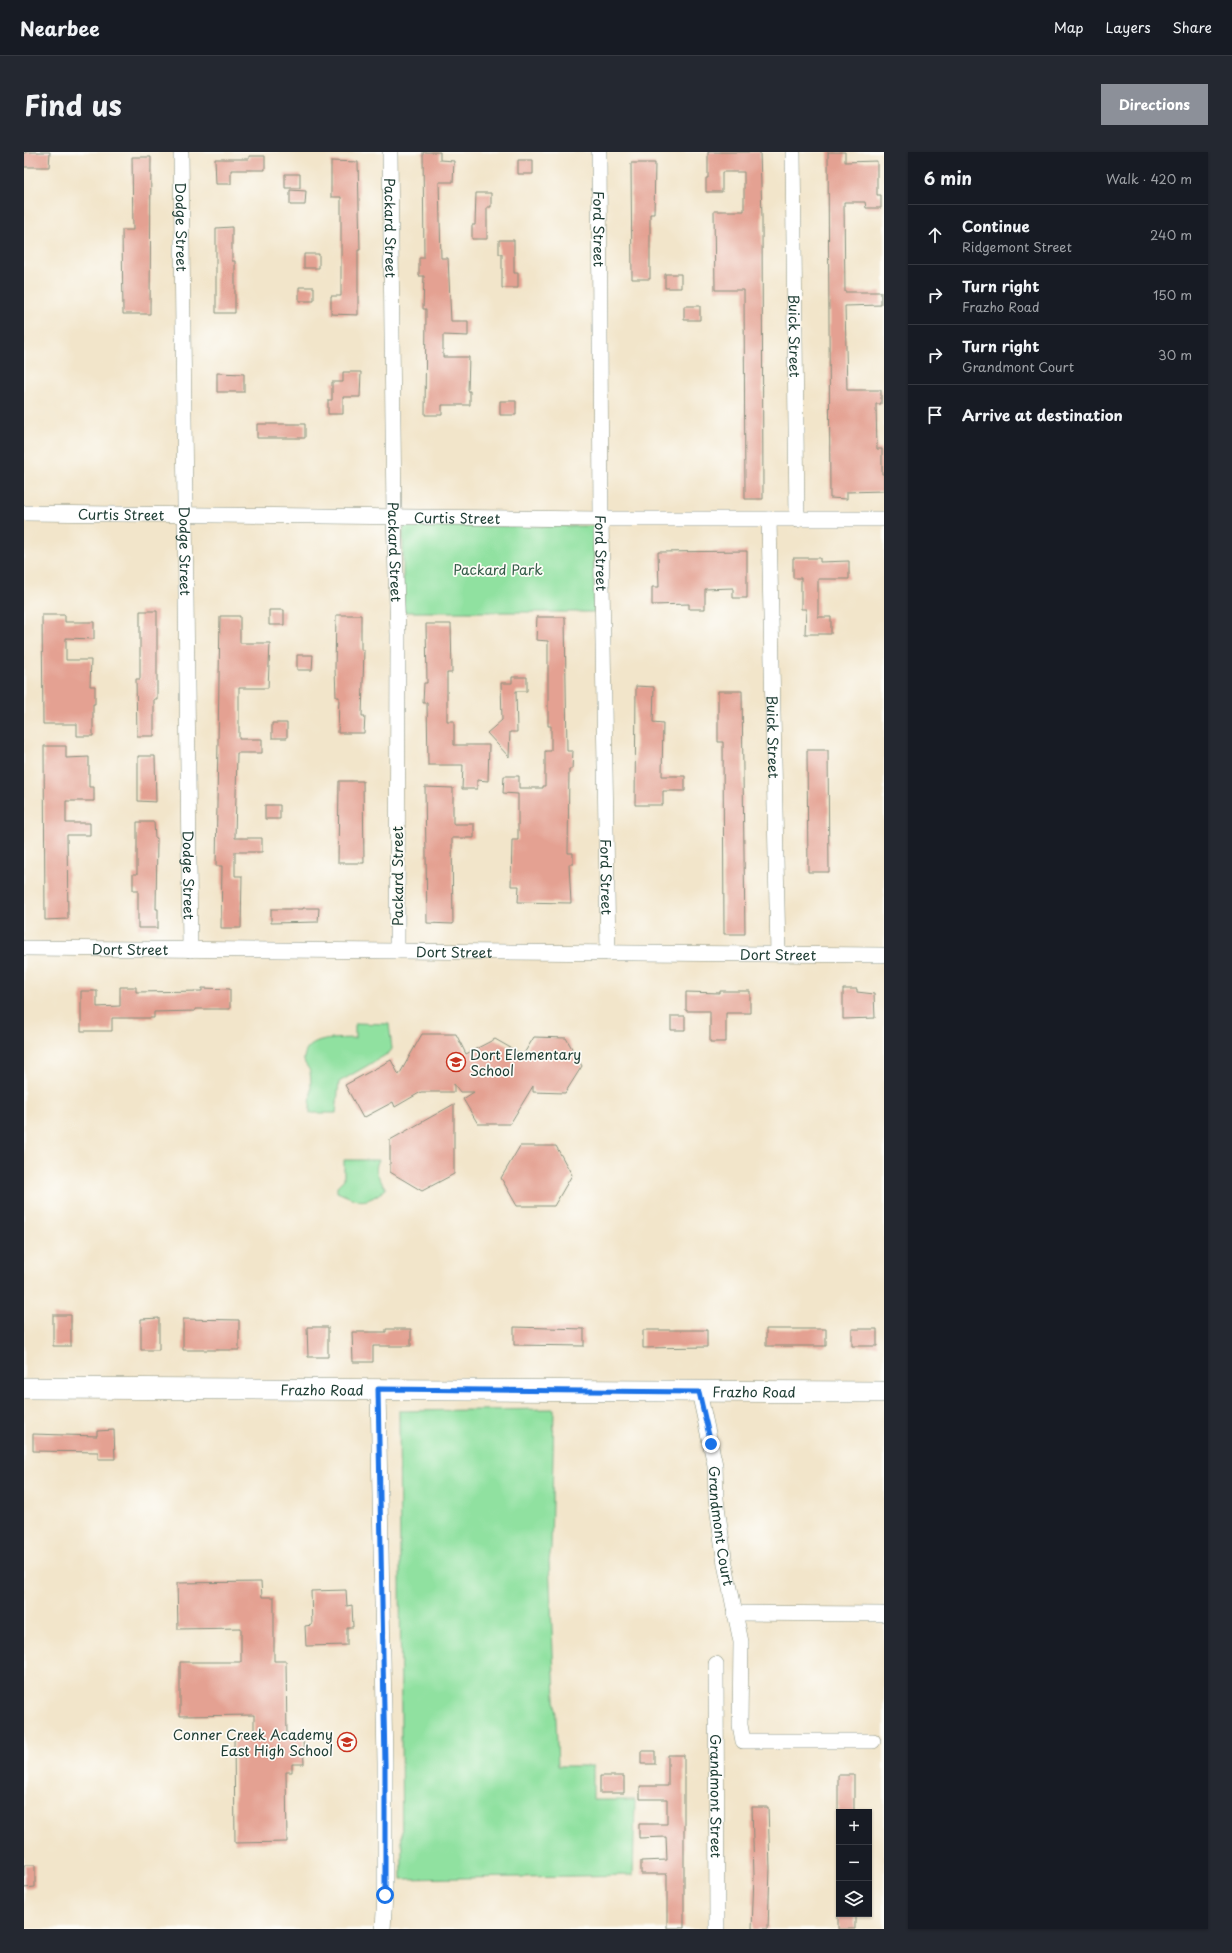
<!DOCTYPE html>
<html lang="en">
<head>
<meta charset="utf-8">
<style>
	:root { --surface:#171b24; --page:#242831; --text:#f1f3f6; --muted:#9ea1a6; --line:#363941; --accent:#8c9099 }
	body { margin:0; font-family:"Playpen Sans",sans-serif; background:var(--page); color:var(--text) }
	.controls { position:absolute; right:12px; bottom:12px; display:grid; overflow:hidden; border-radius:0px; box-shadow:0 1px 3px #0004 }
	.controls button { width:36px; height:36px; display:grid; place-items:center; padding:0; border:0; border-bottom:1px solid var(--line); background:var(--surface); color:var(--text); font:20px sans-serif }
	.stop { position:absolute; width:12px; height:12px; margin:-9px; border:3px solid #1a73e8; border-radius:50%; background:#fff }
	.stop.end { background:#1a73e8; border-color:#fff; box-shadow:0 1px 4px #0008 }
	.list { margin:0; padding:0; list-style:none }
	h2 { display:flex; justify-content:space-between; align-items:center; height:52px; margin:0; padding:0 16px; font-size:17px }
	h2 small { font-size:13px; font-weight:400; color:var(--muted) }
	.list li { display:grid; grid-template-columns:26px 1fr auto; gap:12px; align-items:center; box-sizing:border-box; height:60px; padding:0 16px; border-top:1px solid var(--line) }
	.list b { display:block; font-size:15px; white-space:nowrap }
	.list p { margin:0; font-size:13px; white-space:nowrap; color:var(--muted) }
	.list em { font-size:13px; font-style:normal; color:var(--muted) }
	.icon { flex:none; width:22px; height:22px; fill:none; stroke:currentColor; stroke-width:2; stroke-linecap:round; stroke-linejoin:round }
	.map { position:relative; flex:none; width:860px; height:1777px; overflow:hidden; border-radius:0px }
	header { display:flex; align-items:center; gap:24px; box-sizing:border-box; height:56px; padding:0 20px; background:var(--surface); border-bottom:1px solid var(--line) }
	header strong { font-size:19px }
	nav { display:flex; gap:22px; margin-inline-start:auto; font-size:14px }
	.intro { display:flex; align-items:center; justify-content:space-between; box-sizing:border-box; height:96px; padding:0 24px }
	h1 { margin:0; font-size:28px }
	.button { padding:10px 18px; border-radius:0px; background:var(--accent); color:#fff; font-size:14px; font-weight:700 }
	main { display:flex; gap:24px; padding:0 24px }
	aside { flex:1; background:var(--surface); border-radius:0px; box-shadow:0 1px 3px #0004 }
	.map>svg:first-child { display:block }
	.green { fill:#90e1a0; stroke:#588f6a }
	.building { fill:#e4a192 }
	.lines { fill:none; stroke-linecap:round; stroke-linejoin:round }
	.street-casing { stroke:#88917f; stroke-width:16 }
	.secondary-casing { stroke:#88917f; stroke-width:22 }
	.street { stroke:#fff; stroke-width:15 }
	.secondary { stroke:#fff; stroke-width:21 }
	.route { stroke:#1a73e8; stroke-width:5 }
	.labels { text-anchor:middle; dominant-baseline:central; stroke-width:3.5; stroke-linejoin:round; paint-order:stroke }
	.street-label { font-size:14px; fill:#1f3d34; stroke:#fdfcf7 }
	.park-label { font-size:14px; fill:#365e4a; stroke:#fdfcf7 }
	.poi-label { font-size:14px; fill:#1f3d34; stroke:#fdfcf7; text-anchor:start }
</style>
</head>
<body>
<header>
<strong>Nearbee</strong>
<nav><a>Map</a><a>Layers</a><a>Share</a></nav>
</header>
<div class="intro"><h1>Find us</h1><a class="button">Directions</a></div>
<main>
<div class="map">
<svg width="860" height="1777" viewBox="0 0 860 1777">
	<rect width="100%" height="100%" fill="#fdfcf7"/>
	<filter id="ink" filterUnits="userSpaceOnUse"><feTurbulence type="fractalNoise" baseFrequency=".025" numOctaves="2"/><feDisplacementMap in="SourceGraphic" scale="8" xChannelSelector="R" yChannelSelector="G"/><feConvolveMatrix kernelMatrix="1 2 1 2 8 2 1 2 1" color-interpolation-filters="sRGB"/></filter>
	<filter id="wash" filterUnits="userSpaceOnUse"><feTurbulence type="fractalNoise" baseFrequency=".012" numOctaves="4" result="noise"/><feDisplacementMap in="SourceGraphic" scale="16" xChannelSelector="R" yChannelSelector="G"/><feGaussianBlur stdDeviation="0.9" result="paint"/><feColorMatrix in="noise" values="0 0 0 0 0 0 0 0 0 0 0 0 0 0 0 0 0 1.4 0 .05"/><feComposite in="paint" operator="in"/></filter>
	<g filter="url(#wash)">
		<rect width="100%" height="100%" fill="#f2e5ca"/>
		<!-- green -->
		<path class="green" d="M379,374h191v86h-191z
			M331,871l34,1 3,25 -3,4 -50,29 -3,31h-26c0,-13 2,-28 0,-41 -1,-5 -7,-8 -6,-14 2,-22 36,-19 51,-20z
			M320,1008h35c-7,11 2,20 7,29 -23,17 -25,13 -49,3v-6l7,-7z
			M530,1257l-3,139 -2,13 9,205h35v34h42l-2,75 -231,4 -3,-468z"/>
		<g id="blocks">
			<!-- building -->
			<path class="building" d="M3,0h23l-1,15h-25v-14z
				M399,0h17v8l14,1 -1,21h-14l2,76h7l3,63h17v15l-25,-1v22h26l-1,34h2v14h-28v10h-17l1,-106h-3l1,-33h-5v-18h5z
				M684,0h52l2,64 1,283h-18l-1,-209h-29l-1,-79h30v-39h-22v20h-16v-14h2z
				M804,0h17v10l32,-1v34h4v13h-15l-1,-6h-21l1,90h36v13l-36,1 2,84h34v14h-5l1,45h5v25h2v17l-37,1v7l-17,-1z
				M225,4h16v14h-34v14h-15l-1,-25h34z
				M108,5h19l-1,157h-27l-1,-84h11z
				M494,8h15v14h-15z
				M307,9l27,1 2,88h-2v65l-27,-1v-18h10v-99h-10z
				M607,11h24l-1,51h-4v65h-18z
				M261,22h15v14h-15z
				M266,38l16,1 -1,14h-15z
				M452,41h15v14h-4v32h-15v-14h3z
				M208,75v34h3v52h-19v-85z
				M475,88h15v33h4v15h-16v-34h-3z
				M280,102h15v14h-15z
				M641,122h16v14h-16z
				M275,135h15v14h-15z
				M660,154h16v14h-16z
				M319,220h18l-1,25h-17v17h-15v-14h4v-18h11z
				M193,221l27,1v18h-27z
				M476,249h16v14h-16z
				M233,272h48v14h-48z
				M723,399v47h-14v-10l-28,1v20h-16v-5l-37,1v-18h7l-1,-35z
				M769,406h27v4l29,-1v18h-31v38h13v17h-26l1,-25h-5v-31h-8z
				M245,458h15v15h-15z
				M116,459h17v88h-3v37h-17l-1,-57h4z
				M18,463h23v7h29v17l-28,-1v22h25l-1,26h5v18h-2v32h-16v-12h-34z
				M312,463h25v35h3l-2,66h3l-1,17h-26l1,-36h-3l-1,-28z
				M196,464h20v27h30l-2,45h-29v51h23v14h-25l-2,85h27v14h-27v24h7l-1,52h-20l1,-62h-6z
				M513,465h28l2,134h6l-1,18h-3l-1,84h5v11h-4l2,39 -53,-1 1,-16h-8l1,-46h6v-46l-15,-1 1,-17h15v12h24v-2h2v-35h6v-25h-3v-85l-12,-1z
				M402,472h25l1,49h-5v48h7v24h35l-1,36 -11,-1v9h-15l1,-24h-35l-1,-62h-4l1,-20h3z
				M273,503h16l-1,15h-15z
				M488,525h15v14h-11l1,41h-7l-1,25 -22,-24 15,-13 -1,-37h11z
				M612,534l18,1 -1,35 10,1 -1,53h23v15h-22v14h-28z
				M694,539h24l3,243h-21l-1,-192h-5z
				M248,571h15v15h-15z
				M20,594h22v12l23,-1v30h5v14h-28v22h24v12h-23l1,84 -23,1z
				M783,598h21l1,122h-21z
				M114,604h17l1,46 -18,-1z
				M315,629h24l1,82h-26z
				M401,635l28,1v36h21v14h-22l1,86 -26,-1z
				M241,653h15v14h-15z
				M113,670h17l1,16h2l-1,71h2v19h-20v-38h-5v-16h4z
				M279,756h16l-1,14 -47,1v-14h32z
				M96,835h16v5l66,-1v-3l28,1v20h-35v2l-41,1v6h-42v13h-31v-40h16v16l23,-1z
				M819,837h14v3l17,2 1,24 -32,1z
				M696,839h30v22h-24v29h-16v-31h-24v-19l34,1z
				M647,864h14v14h-14z
				M398,882h34l10,20 29,-15 28,16 11,-18 32,1 16,28 -17,27 -32,-1v-6l-23,38h-32l-15,-25 11,-7h-14l-6,-8v8h-33l-26,15 -2,-5 -30,16 -18,-33 46,-25 8,15z
				M430,952v70l-32,17 -32,-19v-32z
				M496,994h36l16,29 -18,31h-37l-16,-28z
				M29,1163h18v31h-18z
				M135,1166v32h-18v-31z
				M159,1167l56,1v30h-56z
				M283,1175h21v30h-20z
				M490,1175l70,2v17l-70,-1z
				M362,1177h25v17h-38v16h-20l-1,-30h34z
				M742,1177h60v17h-60z
				M828,1177h25v17h-25z
				M619,1178h64v17l-64,1z
				M90,1278l1,29h-17v-7l-65,-1v-17l64,2v-5z
				M237,1430l1,15h12v64h12l1,76h16l1,27h-12v8h-6l1,70 -52,1 -1,-106h20v-22l-74,1v-54h61v-34l-63,1 -1,-46z
				M322,1438l1,16 5,-1 1,22h-6v18l-41,1 -1,-20 7,-1 -1,-34z
				M617,1599h14v13h-14z
				M644,1603h16v173h-17v-54h-26v-13l26,-1 -1,-23 -27,1v-14h28v-25h-27v-13h28z
				M814,1623h16v37h-16z
				M576,1624h24v17h-24z
				M728,1655h16l2,61 -2,61h-16l2,-53z
				M0,1713h11v22l-11,1z
				M814,1762h17v15h-17z"/>
		</g>
	</g>
	<g filter="url(#ink)">
		<use href="#blocks" fill-opacity="0" stroke="#88917f" stroke-width="1"/>
		<g class="lines">
			<defs>
				<g id="street">
					<path id="s1" d="M157,0l9,798"/>
					<path id="s2" d="M366,0l4,364 4,119 -1,316"/>
					<path id="s3" d="M575,0l2,367 7,434"/>
					<path id="s4" d="M769,0l4,368"/>
					<path id="s5" d="M0,361l577,6h283"/>
					<path id="s6" d="M745,367l9,435"/>
					<path id="s7" d="M0,796l860,7"/>
					<path d="M354,1237l7,374v132l-2,34"/>
					<path id="s8" d="M675,1240l16,73 1,34 9,65 16,78 -1,83 3,16h130"/>
					<path d="M710,1461l150,1"/>
					<path id="s9" d="M692,1512l1,265"/>
				</g>
				<g id="secondary">
					<path id="s10" d="M0,1236l860,4"/>
				</g>
			</defs>
			<!-- street casing -->
			<use href="#street" class="street-casing"/>
			<!-- secondary casing -->
			<use href="#secondary" class="secondary-casing"/>
			<!-- street -->
			<use href="#street" class="street"/>
			<!-- secondary -->
			<use href="#secondary" class="secondary"/>
		</g>
	</g>
	<g class="lines" filter="url(#ink)">
		<!-- route -->
		<path class="route" d="M361,1743v-132l-7,-374 321,3 12,52"/>
	</g>
	<!-- icons -->
	<defs>
		<symbol id="school-ring" viewBox="-11 -11 22 22"><circle r="9.5" fill="#fdfcf7" stroke="#c8321e" stroke-width="1.5"/><path d="M0-5L7-2L0 1L-7-2ZM-4 1L0 2.5L4 1V4Q0 6-4 4Z" fill="#c8321e"/></symbol>
	</defs>
	<g fill-rule="evenodd">
		<use href="#school-ring" x="421" y="899" width="22" height="22"/>
		<use href="#school-ring" x="312" y="1579" width="22" height="22"/>
	</g>
	<g class="labels">
		<!-- street labels -->
		<g class="street-label">
			<text stroke="none"><textPath href="#s1" startOffset="75">Dodge Street</textPath></text>
			<text stroke="none"><textPath href="#s2" startOffset="76">Packard Street</textPath></text>
			<text stroke="none"><textPath href="#s3" startOffset="77">Ford Street</textPath></text>
			<text stroke="none"><textPath href="#s4" startOffset="184">Buick Street</textPath></text>
			<text stroke="none"><textPath href="#s5" startOffset="97">Curtis Street</textPath></text>
			<text stroke="none"><textPath href="#s5" startOffset="433">Curtis Street</textPath></text>
			<text stroke="none"><textPath href="#s1" startOffset="399">Dodge Street</textPath></text>
			<text stroke="none"><textPath href="#s2" startOffset="400">Packard Street</textPath></text>
			<text stroke="none"><textPath href="#s3" startOffset="401">Ford Street</textPath></text>
			<text stroke="none"><textPath href="#s6" startOffset="218">Buick Street</textPath></text>
			<text stroke="none"><textPath href="#s1" startOffset="723">Dodge Street</textPath></text>
			<text transform="translate(373 724) rotate(-90)">Packard Street</text>
			<text stroke="none"><textPath href="#s3" startOffset="725">Ford Street</textPath></text>
			<text stroke="none"><textPath href="#s7" startOffset="106">Dort Street</textPath></text>
			<text stroke="none"><textPath href="#s7" startOffset="430">Dort Street</textPath></text>
			<text stroke="none"><textPath href="#s7" startOffset="754">Dort Street</textPath></text>
			<text stroke="none"><textPath href="#s10" startOffset="298">Frazho Road</textPath></text>
			<text stroke="none"><textPath href="#s10" startOffset="730">Frazho Road</textPath></text>
			<text stroke="none"><textPath href="#s8" startOffset="136">Grandmont Court</textPath></text>
			<text stroke="none"><textPath href="#s9" startOffset="132">Grandmont Street</textPath></text>
		</g>
		<!-- park labels -->
		<g class="park-label">
			<text x="474" y="417">Packard Park</text>
		</g>
		<!-- poi labels -->
		<g class="poi-label">
			<text x="446" y="902">Dort Elementary<tspan x="446" dy="16">School</tspan></text>
			<text x="309" y="1582" text-anchor="end">Conner Creek Academy<tspan x="309" dy="16">East High School</tspan></text>
		</g>
	</g>
</svg>
<div class="controls">
<button>+</button>
<button>−</button>
<button><svg class="icon" aria-label="layers" viewBox="0 0 24 24"><path d="M12 4l9 5-9 5-9-5zM3 14l9 5 9-5"/></svg></button>
</div>
<div class="stop" style="left:361px;top:1743px"></div>
<div class="stop end" style="left:687px;top:1292px"></div>
</div>
<aside>
<h2>6 min<small>Walk · 420 m</small></h2>
<ul class="list">
<li><svg class="icon" aria-label="ahead" viewBox="0 0 24 24"><path d="M12 20V5M6 11l6-6 6 6"/></svg><div><b>Continue</b><p>Ridgemont Street</p></div><em>240 m</em></li>
<li><svg class="icon" aria-label="right" viewBox="0 0 24 24"><path d="M7 20v-9h11M14 6l5 5-5 5"/></svg><div><b>Turn right</b><p>Frazho Road</p></div><em>150 m</em></li>
<li><svg class="icon" aria-label="right" viewBox="0 0 24 24"><path d="M7 20v-9h11M14 6l5 5-5 5"/></svg><div><b>Turn right</b><p>Grandmont Court</p></div><em>30 m</em></li>
<li><svg class="icon" aria-label="arrive" viewBox="0 0 24 24"><path d="M6 21V4h12l-3 4 3 4H6"/></svg><div><b>Arrive at destination</b></div></li>
</ul>
</aside>
</main>
</body>
</html>
